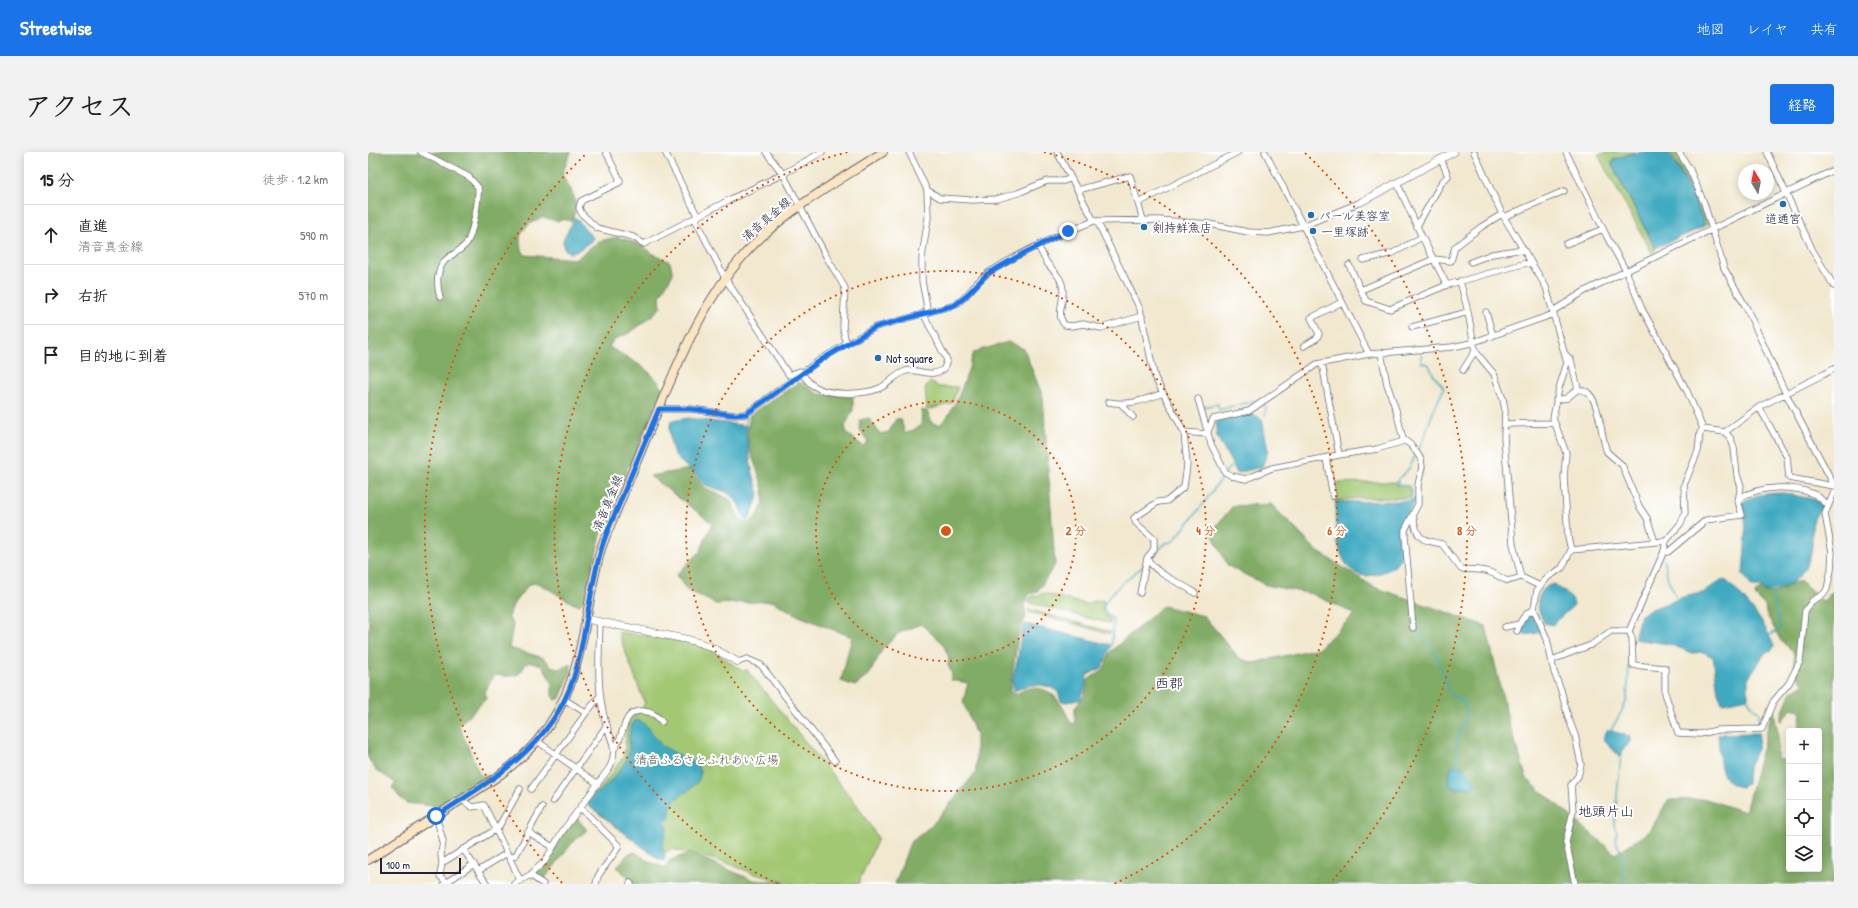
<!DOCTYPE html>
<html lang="ja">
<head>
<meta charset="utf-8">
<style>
	:root { --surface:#fff; --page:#f2f2f2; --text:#222; --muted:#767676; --line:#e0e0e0; --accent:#1a73e8 }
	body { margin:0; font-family:"Patrick Hand","Klee One",sans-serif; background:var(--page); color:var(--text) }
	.controls { position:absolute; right:12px; bottom:12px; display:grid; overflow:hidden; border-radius:4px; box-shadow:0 2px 10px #0003 }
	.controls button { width:36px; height:36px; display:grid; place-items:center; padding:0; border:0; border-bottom:1px solid var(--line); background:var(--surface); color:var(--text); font:20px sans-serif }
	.compass { position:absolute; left:1370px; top:12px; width:36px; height:36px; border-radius:50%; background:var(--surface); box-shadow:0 2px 10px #0003; rotate:350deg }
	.scale { position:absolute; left:12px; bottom:10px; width:81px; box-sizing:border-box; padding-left:4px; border:2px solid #22223b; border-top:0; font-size:11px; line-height:14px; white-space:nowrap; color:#22223b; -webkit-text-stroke:3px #fff; paint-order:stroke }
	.stop { position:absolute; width:12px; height:12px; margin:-9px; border:3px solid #1a73e8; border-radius:50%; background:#fff }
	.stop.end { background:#1a73e8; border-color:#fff; box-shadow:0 1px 4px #0008 }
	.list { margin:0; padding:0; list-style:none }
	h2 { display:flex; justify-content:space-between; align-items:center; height:52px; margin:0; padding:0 16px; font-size:17px }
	h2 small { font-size:13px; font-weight:400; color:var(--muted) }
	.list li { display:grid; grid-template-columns:26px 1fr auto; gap:12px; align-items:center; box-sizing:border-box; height:60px; padding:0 16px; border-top:1px solid var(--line) }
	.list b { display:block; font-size:15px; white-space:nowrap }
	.list p { margin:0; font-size:13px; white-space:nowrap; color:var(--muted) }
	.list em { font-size:13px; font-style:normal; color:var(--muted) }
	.icon { flex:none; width:22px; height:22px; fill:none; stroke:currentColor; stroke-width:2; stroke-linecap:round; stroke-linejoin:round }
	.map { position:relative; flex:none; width:1466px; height:732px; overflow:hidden; border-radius:4px }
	header { display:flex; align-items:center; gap:24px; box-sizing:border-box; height:56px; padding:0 20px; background:var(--accent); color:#fff }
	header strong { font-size:19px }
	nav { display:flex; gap:22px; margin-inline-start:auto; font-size:14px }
	.intro { display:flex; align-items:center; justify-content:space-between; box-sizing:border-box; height:96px; padding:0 24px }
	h1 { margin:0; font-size:28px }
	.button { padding:10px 18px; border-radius:4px; background:var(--accent); color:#fff; font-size:14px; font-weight:700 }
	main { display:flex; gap:24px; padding:0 24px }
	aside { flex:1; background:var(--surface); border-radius:4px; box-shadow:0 2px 10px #0003 }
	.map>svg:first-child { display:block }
	.green { fill:#a2c873; stroke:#627557 }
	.forest { fill:#81ac65; stroke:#526750; fill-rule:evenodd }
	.water { fill:#41aac1; stroke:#32667e }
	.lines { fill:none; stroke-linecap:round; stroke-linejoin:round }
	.stream { stroke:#41aac1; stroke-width:1.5 }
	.minor-casing { stroke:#6a676f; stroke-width:7 }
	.tertiary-casing { stroke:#6a676f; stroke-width:8 }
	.secondary-casing { stroke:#6a676f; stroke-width:10 }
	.minor { stroke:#fff; stroke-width:5.5 }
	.tertiary { stroke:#fff; stroke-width:7 }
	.secondary { stroke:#fbe6c4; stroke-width:8 }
	.route { stroke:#1a73e8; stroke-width:5 }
	.ring { fill:none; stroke:#de560e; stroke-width:2; stroke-dasharray:2 4 }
	.poi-dot { fill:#1f6fb2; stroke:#fff; stroke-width:1.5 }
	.labels { text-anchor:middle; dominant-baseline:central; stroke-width:4; stroke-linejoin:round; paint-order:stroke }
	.poi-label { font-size:12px; fill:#22223b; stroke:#fff; text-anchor:start }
	.street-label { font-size:12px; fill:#22223b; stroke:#fff }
	.park-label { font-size:12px; fill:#4f5c4f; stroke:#fff }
	.quarter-label { font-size:14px; fill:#22223b; stroke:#fff }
	.centre { fill:#de560e; stroke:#fff; stroke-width:2 }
	.ring-label { font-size:12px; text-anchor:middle; font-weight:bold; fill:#de560e; stroke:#fff; stroke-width:4; stroke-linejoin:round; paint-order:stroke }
</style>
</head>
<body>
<header>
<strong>Streetwise</strong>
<nav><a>地図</a><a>レイヤ</a><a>共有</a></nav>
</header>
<div class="intro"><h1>アクセス</h1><a class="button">経路</a></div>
<main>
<aside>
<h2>15 分<small>徒歩 · 1.2 km</small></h2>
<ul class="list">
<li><svg class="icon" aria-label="ahead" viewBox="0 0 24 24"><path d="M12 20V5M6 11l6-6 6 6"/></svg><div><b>直進</b><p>清音真金線</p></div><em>590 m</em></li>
<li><svg class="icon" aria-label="right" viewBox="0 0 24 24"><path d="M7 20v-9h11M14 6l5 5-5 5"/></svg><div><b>右折</b></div><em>570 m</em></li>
<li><svg class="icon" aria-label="arrive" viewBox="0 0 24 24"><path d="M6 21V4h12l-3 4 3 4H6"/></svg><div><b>目的地に到着</b></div></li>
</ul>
</aside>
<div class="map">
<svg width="1466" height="732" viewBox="0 0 1466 732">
	<rect width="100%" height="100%" fill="#fff"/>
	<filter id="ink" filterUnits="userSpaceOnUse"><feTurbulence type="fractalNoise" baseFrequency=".025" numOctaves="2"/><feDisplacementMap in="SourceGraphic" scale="8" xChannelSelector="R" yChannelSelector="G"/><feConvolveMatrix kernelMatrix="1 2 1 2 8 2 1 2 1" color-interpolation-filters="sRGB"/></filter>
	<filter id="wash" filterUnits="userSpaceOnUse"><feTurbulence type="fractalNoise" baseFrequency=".012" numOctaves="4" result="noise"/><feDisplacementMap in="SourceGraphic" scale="16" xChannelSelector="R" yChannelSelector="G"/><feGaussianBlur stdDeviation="0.9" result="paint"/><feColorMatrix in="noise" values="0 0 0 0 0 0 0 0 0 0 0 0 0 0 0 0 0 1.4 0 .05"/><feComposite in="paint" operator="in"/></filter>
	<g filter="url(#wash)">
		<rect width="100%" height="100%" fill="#f1e8cf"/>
		<!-- green -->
		<path class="green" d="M1242,0h25l-21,7 -3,5 45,86 -4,3 -54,-98z
			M1302,0h5c14,25 24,46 33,72l-6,3 2,-6 -18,-41z
			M562,230l9,5h19l-6,16 -25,7 -2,-21z
			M1004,330h24v3l12,2 2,4 1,7h-53l-24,3v-18z
			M675,441l42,11 13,-4 6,1 -2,9 8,10 1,4 -81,-21 -1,-4 3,-3h5z
			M660,457l83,23v2l-82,-22z
			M250,480l83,11 43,29 2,-3 111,136 21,33 -20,46h-65l-38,-10 -31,-12 -52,-13 -16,7 -66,-49 1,-6 33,-45 3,-34 18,-18z"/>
		<!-- forest -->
		<path class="forest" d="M0,0h203l-9,22c9,17 20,28 9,47l-10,-2 -3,2 -16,-4c-16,8 -30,17 -17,38l51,4 23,-18 19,-4 24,8 10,8 18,9 3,12 -13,21 1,12c-9,9 -18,17 -29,24 -10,7 -17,5 -23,16 19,11 43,22 54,42l-43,97 -20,52 -16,63 -4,4 -6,-1 -36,-21 -9,1 -15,19 -6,14 5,8 -4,23 35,10 7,8 8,3 12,-5v7l-11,27 -4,2 -4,-4v-13l-10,-18 -12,-3 -5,2c-4,16 -18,12 -31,11l-9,16 1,8 -27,26 21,50 10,1 -48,31 -35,-4 -6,-4 -9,-12 4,-4 -20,-13 -8,-12v-128l2,-5 -2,-7z
			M640,190l16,7 19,48 12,168 -18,27 -8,2 -5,11 2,11 -8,21 -8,52 2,5c7,0 12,-5 18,-6 25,-1 31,16 41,35l4,1v-16l9,-12 5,-17 15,-10 6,-17 53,-46 41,10 35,42 14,5 66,-15 36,-34 -43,-20 -46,-9 -38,-19 -17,-34 22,-26 38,-2 46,47 57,36 112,39 23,98 18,55 88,75 35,-23 18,-31 38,-1 39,13 28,-104 5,24 -1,27 12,2v108h30v-138h-20l2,-20 -9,-3 -11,14v-5l9,-24 14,-9 -8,-10 -3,-23 -12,-10 -15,-28 -1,-7 -10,-10 1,-4 4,-3c17,11 27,-7 41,-8l22,20 11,-11v294h-939l15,-41 23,-19 43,-52v-37l-13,-33 5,-19 -18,-3 2,-6 -4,-9 1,-7 -6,-14 -22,-20 -22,9 -17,17 -13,25 -14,11 -14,-5 11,-44 -53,-21 -27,-15 -56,3 -29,-14 -11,-15 24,-23 12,-29 -62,-47 40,-7 14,18 25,12 12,22 8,2c31,-23 3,-54 -1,-83 -1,-8 1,-17 2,-25l49,-33 20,12 34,3v13l-8,16 2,8 16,12 5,-4 -9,-14 1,-8 9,-2 11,16 9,-2 7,-13h5l4,15 16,-8 1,-16 6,2 4,11 7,2c16,-10 29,-54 35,-73zM1084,614l21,22 -18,1 -7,-12z
			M209,666l10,12 -15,13 -29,38 -8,-7 14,-13 7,-17 11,-17z
			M267,700l14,10 17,6 3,-7 20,-8 64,27 30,2 2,2h-151l-17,-17 10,-12z"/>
		<!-- water -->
		<path class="water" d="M1271,0h29l17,28 19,43 -3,5 -46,20 -43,-84 3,-5z
			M207,65l19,22 -18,13 -6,1 -6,-4 -1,-9z
			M883,261l11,6 6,32 -6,16 -25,6 -20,-36 -1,-14 2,-2z
			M320,266l59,8 -1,8 6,36 7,24 -10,26 -2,1c-7,-7 -7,-16 -12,-22 -11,-11 -16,-8 -27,-13 -6,-2 -9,-9 -13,-13 -6,-5 -13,-9 -17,-14 -8,-9 -10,-27 -7,-38z
			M1416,341l32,7 7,7c-18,15 -7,32 -13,50 -7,21 -24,35 -47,34l-2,-4h-9l-9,-13 3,-41 -1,-17 -4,-11 2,-1 -2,-1c14,-9 26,-10 43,-10z
			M1046,347h2c-6,11 -14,24 -15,37 -1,9 3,18 -3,26 -5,7 -12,9 -21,12 -40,13 -44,-48 -41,-72l75,-1z
			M1353,428l6,1c22,23 34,35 47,65l-2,4 -6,2 -18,26v20l-26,5 -4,-11 -5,-35 -10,-5 -11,1 -23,-9 -35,-5 5,-19 2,-1 -1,-3 7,-5 39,-15 17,-3z
			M1186,432c7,6 19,11 20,21l-22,20 -8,-2c-2,-5 -5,-11 -6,-16 -2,-10 6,-22 16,-23z
			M1160,462h3l11,18 -17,3 -3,-3v-9z
			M657,472l86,21 -9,23 -15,7 -1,10 -6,15 -14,2 -5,-1 -3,-9 -6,-4 -10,-3h-11l-18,6c-2,-9 1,-16 3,-25 4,-14 3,-28 9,-42z
			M269,568l7,3 18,23 32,17c20,18 -13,29 -21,40 -3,5 -3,11 -4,16l-4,1v3l3,4 -6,19 3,8 -1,7 -7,-3 -70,-54 9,-12 3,1 2,-2c9,-10 23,-23 27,-36 3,-11 -3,-28 9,-35z
			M1239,578l23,6v6l-8,9v5h-3v-3h-3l-12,-14z
			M1391,581l-1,14 -10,21 -1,16 -6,3c-25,-3 -21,-33 -23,-53z
			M1084,614h10l14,18 -3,4h-21c-6,-7 -4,-14 0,-22z"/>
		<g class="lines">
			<!-- stream -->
			<path class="stream" d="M895,252l3,3 -1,8
				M835,255l15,-3 1,6 38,-10
				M381,256v-2
				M377,276l2,-12
				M1049,299c7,-9 8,-17 12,-28 4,-12 10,-24 15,-35l-11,-14 -4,-9 -8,-3v-7
				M1043,349l1,-11 -2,-4 -12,-1v-6c8,-5 15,-15 17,-24
				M785,404l12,-13 7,-1 4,-4 28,-35 23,-33 6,-6
				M1296,407l4,20 10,22
				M1047,476l20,23 15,43 17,10
				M1401,483l10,-5 1,-4 -9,-36
				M742,493l2,-2 2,-22c-3,-3 -9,-8 -10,-12 -2,-12 30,-35 39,-43
				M1379,546l7,10 5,5 -1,14
				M1242,581c5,-12 14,-22 17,-35l3,-47
				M1253,603l-7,71 3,6 -2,7 7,16 2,29
				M1089,616v-29l8,-19 1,-13"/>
		</g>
	</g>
	<g filter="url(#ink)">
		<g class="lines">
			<defs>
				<path id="minor" d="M53,0l48,25 9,10c1,11 -5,48 -12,57 -5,6 -11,9 -17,13 -13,9 -13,27 -9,40
					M238,0l14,28v2l-39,19 -2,7 3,6 15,14 36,9 11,7 87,-45 52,-25 39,-22
					M297,0l33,65
					M398,0l17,22 43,82 19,32 -2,39 3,17
					M541,0l18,38 1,28 -6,40v23l6,31
					M897,0l104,202
					M1106,0l28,62 44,73 21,76 -8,25 -6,30 13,35 -2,24 4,60 3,13 -9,18 -14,9 -11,13 -3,19 13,30 7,33 7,18 7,27 7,18 6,29 -3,12 -7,9 2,26 -7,31 9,42
					M1198,0l41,85 19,34 16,38 45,82 16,38
					M1311,0l11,18 14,33 20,65 23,41 38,83 49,93
					M1399,0l46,99 21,35
					M1029,31l25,54 25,48
					M559,38l13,8 32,2 25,-1 21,-6 29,-12h17l7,-3
					M710,38l52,-14 8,27
					M1136,65l60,-26
					M327,67l30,59 64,97 11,-4c4,5 8,12 14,15 15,10 50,9 66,2 9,-4 16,-14 26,-17 13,-3 24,8 38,-2l3,-9 -24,-47
					M775,68l-5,-17 100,-51
					M726,69l65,-1 50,4 39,8 20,1 35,-7 58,-24
					M729,69l43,88 15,69 29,54 3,33 -3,22 -17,14 -9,1 -24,16 2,5 18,16v10l-7,9c10,18 32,23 48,35
					M1049,74l25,-44 6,-6 -7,-17
					M1198,92l37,-15
					M670,94c3,5 6,12 9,17 8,10 16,15 16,29 0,11 -7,25 2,33l7,1 11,-2 18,4 41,-12
					M995,108l30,-7 29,-16
					M1103,110l21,-8 31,-5
					M981,113l17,36 24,8 57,-24 83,-23
					M1092,129l8,31
					M993,138l73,-31 17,2 4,-14 26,-20 21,-13
					M1185,159l32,-20 249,-121
					M1118,160l7,24
					M1044,175l56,-15 7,39 19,23 9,25 2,11 -1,28 9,106 8,33
					M936,194l13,-8 2,-4 -8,-16 31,-16
					M1013,201l6,31 9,26 7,29 9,7 9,13 1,8 -4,18v19l-13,26v6l8,92
					M1197,202l6,6 7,29c3,1 7,2 9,3 13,9 14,46 20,60l15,13 17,41 8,12 8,24
					M954,211l17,92 38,-6 27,-8
					M1095,218l12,-19
					M830,247l13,45 14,28 7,4 14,3 26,-11 67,-13
					M1188,248l11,-2 11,-9
					M741,250c20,4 35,-2 54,-9
					M754,253l11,12
					M1391,255l28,50 2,21 45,8
					M291,257h32l43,6 12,-1 75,-55 55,-32 79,-22c14,-8 20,-24 33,-32 33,-21 70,-38 106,-52l-37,-69
					M1137,272l49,-1
					M1335,277l22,3 34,-25 75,-38
					M816,280l23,2
					M839,282l6,-15 36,-8 68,-47 52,-10 83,-7 19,-4 83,-29
					M958,306l7,38
					M1371,346c22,-12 53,-14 77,-3 4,3 8,7 12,10
					M1045,363c4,24 7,25 29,29l19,25c9,1 19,0 28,3 18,5 10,13 32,5l19,9
					M1203,398l95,-9
					M1296,400h4l38,-32 36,-5 -4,-14 3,-15 -4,-11 -3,-27 -3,-9 -6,-7
					M772,441l7,-35
					M1137,475l14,-3
					M1149,479c3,-10 7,-17 17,-22
					M1261,479l3,7 1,27 32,3v25l13,40 22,1 17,-4 45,-1 11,-27 16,-19 11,-22 5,-50 7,-10 12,-7 3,-5 4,-19 1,-18 -7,-38 9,-22
					M1261,479l35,-80 2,-10 15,-18 4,-10 -1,-28 14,-34 2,-18 3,-4
					M1184,508l39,-15 20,-14h18
					M370,510l9,-3 14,6 74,96
					M196,547l22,14
					M169,589l61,43
					M246,597c11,-11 7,-40 29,-38 9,1 13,4 19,11
					M163,637l55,-76 14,-17
					M94,648l10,7 12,-2 36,75
					M185,649l54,-76
					M213,656l37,37v3l-20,28 -2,8
					M68,664l7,25 -2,14 1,8
					M160,680l25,15
					M95,697l24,35
					M142,706l6,-3 26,-48
					M110,719l29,-18
					M162,723l13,9
					M78,730l-6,-6 2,-13 56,-35 22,-39
					M262,731l1,1
					M76,732l30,-20
					M146,732l16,-9 15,-14 17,-29 48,-65c8,-16 1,-28 -4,-43 -10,-33 -7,-68 -6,-102"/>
				<path id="tertiary" d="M993,50l93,-50
					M218,467l104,21 19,6 29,16"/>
				<path id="secondary" d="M0,708c28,-18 57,-37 85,-55 30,-18 61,-37 84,-64 48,-56 45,-121 63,-189 4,-13 10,-26 15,-38 10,-24 20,-49 30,-73 30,-70 56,-144 111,-199 37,-36 84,-62 127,-90"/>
			</defs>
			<!-- minor casing -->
			<use href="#minor" class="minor-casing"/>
			<!-- tertiary casing -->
			<use href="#tertiary" class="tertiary-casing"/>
			<!-- secondary casing -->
			<use href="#secondary" class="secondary-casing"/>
			<!-- minor -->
			<use href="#minor" class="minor"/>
			<!-- tertiary -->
			<use href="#tertiary" class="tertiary"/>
			<!-- secondary -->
			<use href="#secondary" class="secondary"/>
		</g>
	</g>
	<g class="lines" filter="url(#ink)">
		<!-- route -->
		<path class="route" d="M68,664c61,-39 122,-74 141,-150 10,-39 13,-78 24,-116 4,-15 11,-29 17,-43 13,-32 27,-65 41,-98h32l43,6 12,-1 75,-54 55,-33 79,-22 9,-7 23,-24 37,-21 44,-22"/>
	</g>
	<!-- distance rings -->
	<g class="ring">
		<circle cx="578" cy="379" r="130"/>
		<circle cx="578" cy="379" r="260"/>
		<path d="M410 732A391 391 0 0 1 480 0M676 0A391 391 0 0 1 746 732"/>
		<path d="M194 731A521 521 0 0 1 219 1M937 1A521 521 0 0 1 962 731"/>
	</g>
	<!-- markers -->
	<g class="poi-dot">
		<circle cx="1415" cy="52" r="4"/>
		<circle cx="943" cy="63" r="4"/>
		<circle cx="776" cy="75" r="4"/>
		<circle cx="945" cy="79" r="4"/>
		<circle cx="510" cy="206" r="4"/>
	</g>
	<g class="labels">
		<!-- poi labels -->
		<g class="poi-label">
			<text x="951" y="63">パール美容室</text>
			<text x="1415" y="66" text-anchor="middle">道通宮</text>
			<text x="784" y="75">剣持鮮魚店</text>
			<text x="953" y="79">一里塚跡</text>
			<text x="518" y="206">Not square</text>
		</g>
		<!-- street labels -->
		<g class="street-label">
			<text transform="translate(398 67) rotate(-41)">清音真金線</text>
			<text transform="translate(239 351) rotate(-68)">清音真金線</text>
		</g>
		<!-- park labels -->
		<g class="park-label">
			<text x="339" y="607">清音ふるさとふれあい広場</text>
		</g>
		<!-- quarter labels -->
		<g class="quarter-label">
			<text x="801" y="530">西郡</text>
			<text x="1238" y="658">地頭片山</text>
		</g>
	</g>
	<circle cx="578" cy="379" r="6" class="centre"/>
	<g class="ring-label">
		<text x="708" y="383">2 分</text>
		<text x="838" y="383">4 分</text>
		<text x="969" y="383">6 分</text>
		<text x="1099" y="383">8 分</text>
	</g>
</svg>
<div class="controls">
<button>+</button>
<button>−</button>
<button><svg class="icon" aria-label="locate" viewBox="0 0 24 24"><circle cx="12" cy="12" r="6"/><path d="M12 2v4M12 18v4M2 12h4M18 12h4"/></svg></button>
<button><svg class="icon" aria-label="layers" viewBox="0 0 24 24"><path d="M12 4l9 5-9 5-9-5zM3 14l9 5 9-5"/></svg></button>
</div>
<svg class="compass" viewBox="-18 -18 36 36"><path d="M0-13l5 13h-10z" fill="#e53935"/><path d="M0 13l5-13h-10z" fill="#767676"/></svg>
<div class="scale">100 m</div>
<div class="stop" style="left:68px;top:664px"></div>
<div class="stop end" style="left:700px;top:79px"></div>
</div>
</main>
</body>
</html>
